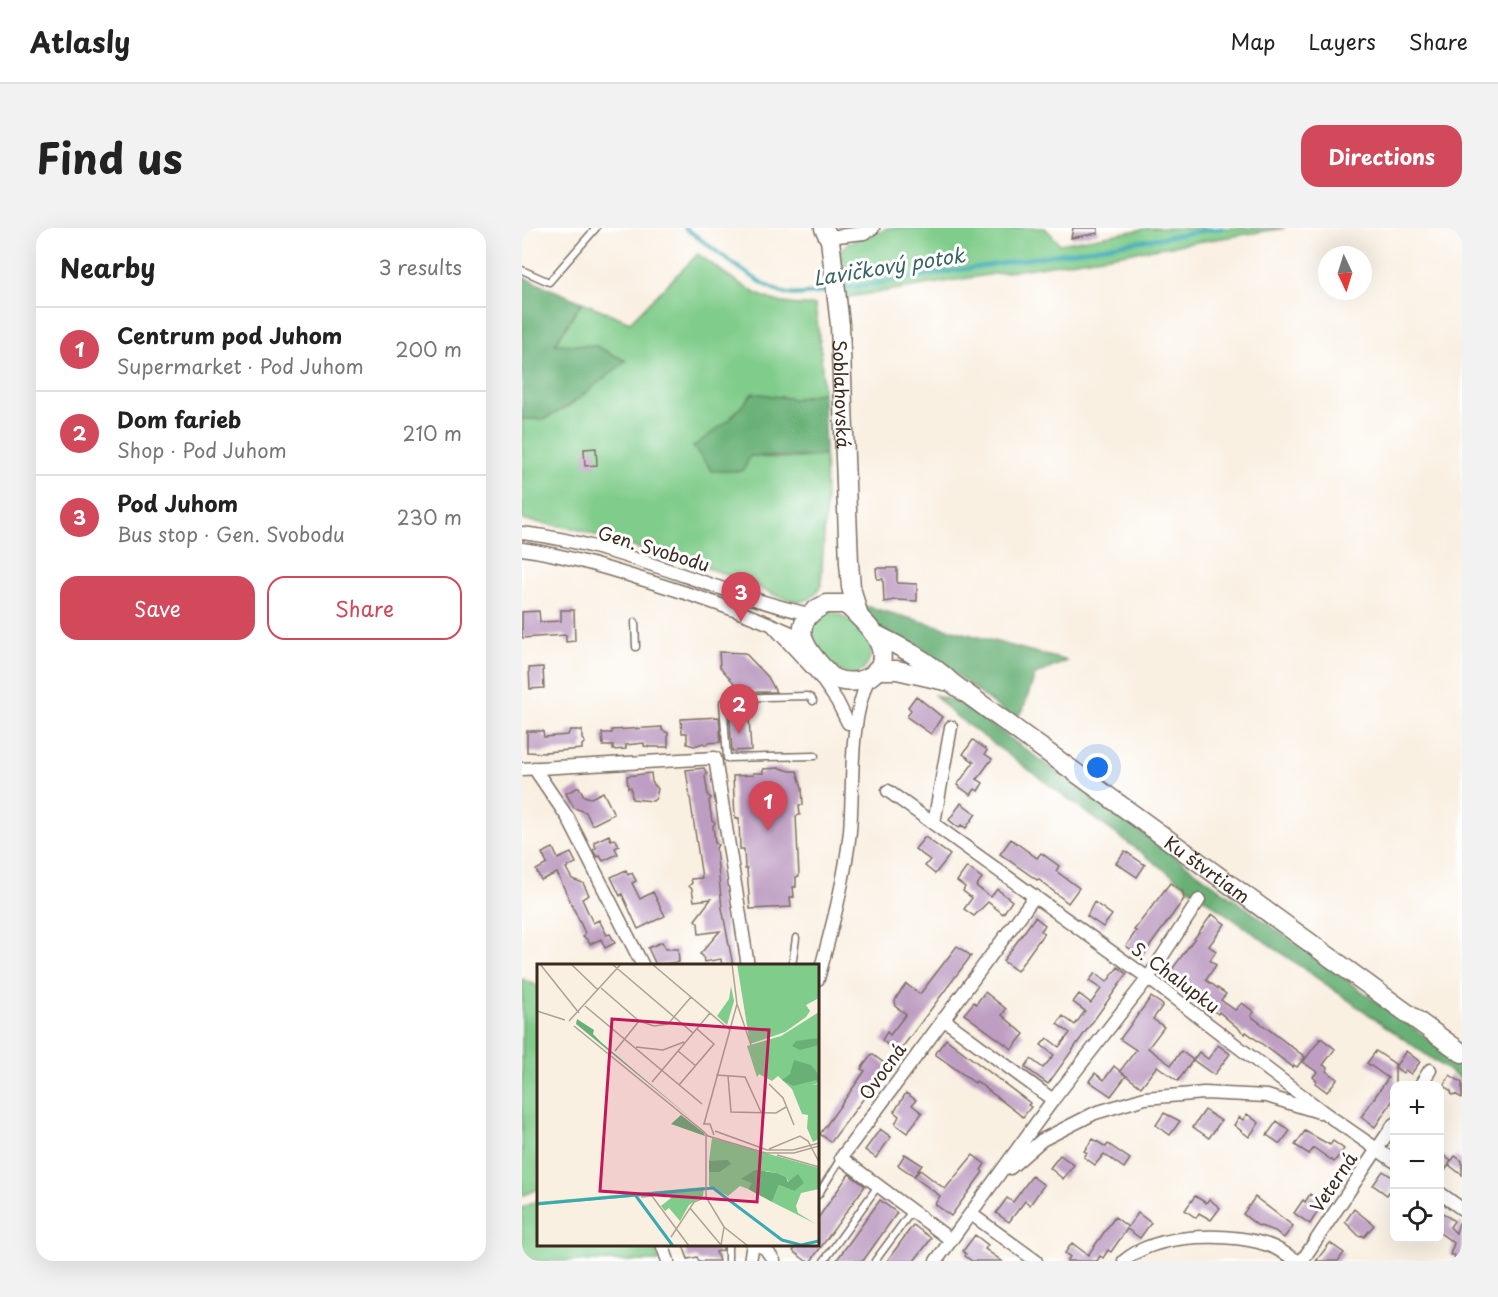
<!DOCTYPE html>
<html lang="en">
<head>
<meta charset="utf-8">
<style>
	:root { --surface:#fff; --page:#f2f2f2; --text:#222; --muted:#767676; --line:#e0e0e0; --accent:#d1495b }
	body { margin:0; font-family:"Playpen Sans",sans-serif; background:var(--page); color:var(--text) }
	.controls { position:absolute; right:18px; bottom:18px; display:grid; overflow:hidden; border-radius:12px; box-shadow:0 6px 24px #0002 }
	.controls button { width:54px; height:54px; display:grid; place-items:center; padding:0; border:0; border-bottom:2px solid var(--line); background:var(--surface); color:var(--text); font:30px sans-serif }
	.compass { position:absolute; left:796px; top:18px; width:54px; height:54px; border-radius:50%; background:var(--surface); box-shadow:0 6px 24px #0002; rotate:176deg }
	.you { position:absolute; left:576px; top:540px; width:21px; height:21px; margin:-15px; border:4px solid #fff; border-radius:50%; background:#1a73e8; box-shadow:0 0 0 9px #1a73e833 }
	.badge { display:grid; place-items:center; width:39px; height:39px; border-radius:50%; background:var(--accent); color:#fff; font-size:20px; font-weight:700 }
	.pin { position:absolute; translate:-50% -50px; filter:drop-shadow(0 2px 3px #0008) }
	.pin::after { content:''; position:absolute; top:32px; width:21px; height:18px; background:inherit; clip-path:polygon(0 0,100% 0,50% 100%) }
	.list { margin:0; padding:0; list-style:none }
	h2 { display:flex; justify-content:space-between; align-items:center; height:78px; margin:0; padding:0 24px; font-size:26px }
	h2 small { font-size:20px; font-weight:400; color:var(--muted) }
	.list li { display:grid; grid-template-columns:39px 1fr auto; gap:18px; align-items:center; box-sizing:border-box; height:84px; padding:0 24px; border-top:2px solid var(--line) }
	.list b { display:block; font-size:22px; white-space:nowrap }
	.list p { margin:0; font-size:20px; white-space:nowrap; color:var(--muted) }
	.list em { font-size:20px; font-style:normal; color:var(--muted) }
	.actions { display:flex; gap:12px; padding:18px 24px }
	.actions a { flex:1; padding:14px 0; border:2px solid var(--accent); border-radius:18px; text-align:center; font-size:21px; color:var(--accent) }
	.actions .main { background:var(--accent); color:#fff }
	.icon { flex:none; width:33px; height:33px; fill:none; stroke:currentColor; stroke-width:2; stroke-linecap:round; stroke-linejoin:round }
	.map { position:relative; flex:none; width:940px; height:1033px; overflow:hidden; border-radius:18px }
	header { display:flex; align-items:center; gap:36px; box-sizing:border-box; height:84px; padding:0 30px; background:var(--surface); border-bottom:2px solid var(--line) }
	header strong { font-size:28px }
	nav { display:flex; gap:33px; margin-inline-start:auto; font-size:21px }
	.intro { display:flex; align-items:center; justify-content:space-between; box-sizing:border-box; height:144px; padding:0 36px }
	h1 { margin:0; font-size:42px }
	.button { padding:15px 27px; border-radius:18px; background:var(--accent); color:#fff; font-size:21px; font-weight:700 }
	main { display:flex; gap:36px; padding:0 36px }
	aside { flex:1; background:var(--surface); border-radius:18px; box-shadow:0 6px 24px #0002 }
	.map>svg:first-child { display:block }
	.green { fill:#80cc8a; stroke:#5e7b54; stroke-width:1.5 }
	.forest { fill:#68b076; stroke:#526d4a; stroke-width:1.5 }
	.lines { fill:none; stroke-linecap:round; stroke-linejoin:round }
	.stream { stroke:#39aab3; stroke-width:4 }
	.building { fill:#bd9dc2 }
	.lane-casing { stroke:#7e6f63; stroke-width:9 }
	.street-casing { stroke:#7e6f63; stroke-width:15 }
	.secondary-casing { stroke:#7e6f63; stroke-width:21 }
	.lane { stroke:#fff; stroke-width:6 }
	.street { stroke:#fff; stroke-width:12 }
	.secondary { stroke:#fff; stroke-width:18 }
	.labels { text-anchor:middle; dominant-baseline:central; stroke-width:6; stroke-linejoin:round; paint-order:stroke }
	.street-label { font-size:18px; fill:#3b2a1e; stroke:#fff }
	.water-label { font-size:20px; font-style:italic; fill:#3a6461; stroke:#fff }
	.inset-river { fill:none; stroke:#39aab3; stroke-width:3 }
	.inset-road { fill:none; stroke:#ada194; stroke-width:1.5 }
	.view { fill:#c2185b; fill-opacity:0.15; stroke:#c2185b; stroke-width:3 }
	.inset-edge { fill:none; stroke:#3b2a1e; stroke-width:3 }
</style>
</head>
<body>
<header>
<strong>Atlasly</strong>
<nav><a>Map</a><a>Layers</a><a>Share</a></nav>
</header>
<div class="intro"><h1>Find us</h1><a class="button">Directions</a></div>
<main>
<aside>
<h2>Nearby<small>3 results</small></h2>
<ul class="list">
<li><span class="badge">1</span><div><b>Centrum pod Juhom</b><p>Supermarket · Pod Juhom</p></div><em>200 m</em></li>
<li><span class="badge">2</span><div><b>Dom farieb</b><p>Shop · Pod Juhom</p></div><em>210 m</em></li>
<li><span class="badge">3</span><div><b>Pod Juhom</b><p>Bus stop · Gen. Svobodu</p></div><em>230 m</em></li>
</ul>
<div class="actions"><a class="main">Save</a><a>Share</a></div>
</aside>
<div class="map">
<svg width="940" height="1033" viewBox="0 0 940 1033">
	<rect width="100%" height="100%" fill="#fff"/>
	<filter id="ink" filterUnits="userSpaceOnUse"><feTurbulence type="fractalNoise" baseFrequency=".0167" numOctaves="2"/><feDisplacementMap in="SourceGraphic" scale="12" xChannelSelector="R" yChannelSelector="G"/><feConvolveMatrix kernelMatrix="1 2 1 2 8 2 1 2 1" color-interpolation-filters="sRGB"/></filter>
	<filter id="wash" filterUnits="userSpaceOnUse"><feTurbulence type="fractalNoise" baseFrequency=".008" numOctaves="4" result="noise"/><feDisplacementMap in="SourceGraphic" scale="24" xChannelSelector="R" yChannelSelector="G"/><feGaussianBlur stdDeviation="1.35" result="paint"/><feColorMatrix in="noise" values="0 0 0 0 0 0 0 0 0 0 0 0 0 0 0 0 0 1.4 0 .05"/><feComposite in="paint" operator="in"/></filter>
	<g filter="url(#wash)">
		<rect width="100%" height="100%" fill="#f9f0e2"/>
		<!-- green -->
		<path class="green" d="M365,0h158l15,16 90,-16h135l-442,70 -3,-46c9,-16 32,-13 47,-24z
			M176,26c39,27 66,55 117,51l6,46 2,41 -29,7 -41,-6 -24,27 -35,27c42,7 88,17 131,7l1,47 -5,84 -6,10 -6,4 -10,3 -6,-2 -14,-3 -31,-15 -64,-22 -15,-2 -96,-30 -51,-8v-101h23l51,-73 -41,-2 27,-42 48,20z
			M308,384c15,1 33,20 41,33 2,18 -11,38 -30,26 -13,-9 -42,-38 -24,-53 3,-3 9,-4 13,-6z
			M0,751l16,7v203l-16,7z
			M16,972v44l116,1 5,16h-137v-53z"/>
		<!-- forest -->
		<path class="forest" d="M0,49l60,25 -27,42 41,2 30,15 -56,44 -25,14h-23z
			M301,164l2,62 -12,3 -63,-1 -7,15h-31l-19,-24 36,-27 24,-27 41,6z
			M339,377l206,56 -32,14 -12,35 -9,10 -61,-48 -84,-50z
			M413,467l26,8 501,360v17l-266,-187 -243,-179z"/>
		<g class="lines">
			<!-- stream -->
			<path class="stream" d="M163,0c23,16 78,62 103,66 13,2 28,-1 41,-3
				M318,61l382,-61"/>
		</g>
		<g id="blocks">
			<!-- building -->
			<path class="building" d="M551,0h25v5l-27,5z
				M74,220l1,17 -12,1 -1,-17z
				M354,340h21v15l20,1v17l-22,-1 -11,2 -1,-23h-6z
				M39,382h13l1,31 -9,1v-7l-44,3v-26l17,-1 1,11 21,-1z
				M197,424l26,1 23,24 8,15h-34l-22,-25z
				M21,439l1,21 -14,1 -1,-21z
				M394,468l26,21 -11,17 -24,-17 4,-7 -3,-3z
				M207,479h12l8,11 2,32 -19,1z
				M197,489l2,25 -13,1 -2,2 -3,-2 -9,3 -7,-2v-11h-5l-1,-14z
				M140,499v3l6,3v14h-17l-7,-1v-3l-18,2v4l-13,1v-4h-10l-1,-13h10v-3z
				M48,502h12v9l3,3 -3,3v4l-37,3v1l-18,-1v-21h16l1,6 24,-2z
				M451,512l14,10 -2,4 7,5 -15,20 6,4 -5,8 -3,-2 -4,6 -14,-10 17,-23 -11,-8z
				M182,540l3,6 -2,2 3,20 3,2 -2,3 3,20 3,2 -2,3 2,17 3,2 -2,3 6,60 11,58h-11l-1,-7 -17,3 -1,-6 -3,-2 20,-23 -21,3 -1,-11 -3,-3 16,-21 -17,2 -2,-12 -3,-3 3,-3 -1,-4 11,-1 -16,-108z
				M258,540l10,3h7l5,17 1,17h-4l1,10 -4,1 3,60 -3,1v10h-3l1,10h-4l1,10 -41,2 -3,-40h-2l-1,-20h-4l-1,-31 -4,1 -2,-43 20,-1v-2h10v-4z
				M129,545l1,9 6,7 -2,9 -3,3 -21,-2 -1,-12 -3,1 -1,-12z
				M57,559l5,9 7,2 12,-6 11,22 -22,11 -6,-13 -12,-4 -8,-15z
				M439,575l15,11 -10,14 -5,-3 -2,3 -10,-8z
				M87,607l2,5 4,-1 4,7 -4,2 3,6 -15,7 -3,-5 -3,1 -4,-7 3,-2 -2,-6z
				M403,609l25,18 -15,19 -10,-8 5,-6 -15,-11z
				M489,611l26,19 4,-5 18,13 -3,5 23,17 -11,15 -30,-24 -1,1 -37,-26z
				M31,620l5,11 13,-6 5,10 -10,5 6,11 11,4 6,12 -7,4 11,24 6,-3 8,15 3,-1 5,9 -10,5 -4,-9 -11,5 -3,-5 -4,-2 2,-4 -28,-60 -16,7 -5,-10 11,-6 -5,-11z
				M603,623l20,14 -8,12 -21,-14z
				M445,639l15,11 -6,8 15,11 6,-8 15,12 -9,13 -15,-12 -14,14 -10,-7 8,-11 -9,-7 2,-4 -8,-6z
				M104,642l2,5 4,-2 4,8 -4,2 8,16 13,-7 12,24 -27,13 -16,-35 -2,2 -9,-19z
				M648,655l13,9 1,7 -42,58 -16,-11 10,-15 -2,-1z
				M572,674l18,13 -9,12 -16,-11z
				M690,686l13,10 -16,22 7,5 -6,9 6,5 -10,15 20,14 -5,6 14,10 7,-7 12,9 -3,4 54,41 -8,10 -3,-2 -1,2 -47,-35 -1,2 -26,-22 -1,2 -10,-7 1,-2 -41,-30z
				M513,689l10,8 -4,6 3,2 -27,38 -14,-10z
				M140,714l4,7h12l1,13 -23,3 -8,-17z
				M435,718l14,10 -73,97 -16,-13 5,-8 3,3 16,-21 -10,-7 -1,-6 3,-6 8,-11 14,10z
				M596,739l9,7 -79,110 -23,-17 6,-8 12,9 11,-13 -13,-10 6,-7 12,9 11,-14 -13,-9 6,-8 12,9 10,-14 -12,-9 6,-8 12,9 10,-14 -12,-8 6,-8 12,9z
				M463,764l21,17 -4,6 22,19 -12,15 -48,-35 10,-12 2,2z
				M629,769l12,8 -10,14 11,8 -16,21 23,17 10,-14 12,9 -15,21 -21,-15 -16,21 -21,-16 16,-21 -16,-11z
				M799,810l14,11 -12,16 5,3 -2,3 11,8 -10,13 -12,-9 2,-2 -4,-4 4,-5 -14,-10z
				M424,811l84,64 -2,2 3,2 -8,10 -47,-36 -1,2 -40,-29z
				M696,817l12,9 -16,21 -21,-15 6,-8 9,7z
				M854,823l19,13v33l-20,30 -14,-10 27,-39 -21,-15z
				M884,823l14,11 -9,12 -6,-4 -2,3 -8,-6z
				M350,826l16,12 -57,76 -11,-8 45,-63 -4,-2z
				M592,838l12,10 -15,20 -22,-15 6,-8 9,7z
				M928,847l12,8v15l-7,-4 -3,1 -1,-4 -7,-5z
				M384,865l10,7 -4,5 10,8 -15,20 -12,-9 4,-8 -5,-4z
				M683,882l16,11 -12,17 -16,-11z
				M642,885l16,8 -10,14 -14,-10z
				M725,886l12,9 -10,14 -15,-12 5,-8 4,3z
				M755,893l13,10 -10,13 -13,-9z
				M358,901l11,8 -15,21 -11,-8z
				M783,903l25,14 3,-4 11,8 -10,13 -20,-14 -5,6 -14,-9z
				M571,911l13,8 2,-3 22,15 -6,9 -20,-14 -9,11 -11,-8 3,-4 -3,-2z
				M918,925l11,8 -2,3 6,-8 7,5v14l-13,-10 -9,12z
				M383,926l17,11 -8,11 -16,-11z
				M451,927l12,9 -4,6 2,2 -32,44 -16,-12 5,-8 -26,-19 6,-7 25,19z
				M538,927l14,10 -11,14 -13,-11z
				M861,943l12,8v5l-8,11 -14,-10z
				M327,946l16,12 -54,75h-5l-13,-10 5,-6h20v-27z
				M510,948l12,9 -14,20 -5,-4 -16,21 -13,-9 11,-15 6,4z
				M788,966l13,9 -13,21 -16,-11 9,-13 2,2z
				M673,968l11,7 3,-4 11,9 -9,12 -12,-7 -3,5 -11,-8z
				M733,969l38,29 -9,12 -9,-7 -18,-6 -14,-11z
				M358,972l17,13 -34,48h-27z
				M832,981l20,16 -10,12 -2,-2 -2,2 -15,-15z
				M918,983l14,10 -4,6 6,6 3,-10h3v38h-6l-2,-6h-4l4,-12 -14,-10z
				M616,985l13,10 -11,15 -13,-9 -16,23 -3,-2 -5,8 -3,-2 -3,5h-30l3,-4 -5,-4 7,-10 16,12 27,-38 13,10z
				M391,997l18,13 -3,5 -14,18h-27z
				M453,1007l13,10 -3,4 17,12h-30l-7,-5 1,-2 -3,-3z
				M808,1015l14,10 -6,8h-22z
				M161,1017h40v5l-7,2 3,9h-20l-2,-4 -9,2z"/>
		</g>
	</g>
	<g filter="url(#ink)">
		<use href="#blocks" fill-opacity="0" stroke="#7e6f63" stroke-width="1.5"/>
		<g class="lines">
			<defs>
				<path id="lane" d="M0,42l27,12 47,-54
					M113,394l1,25
					M291,473l-2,-3 -4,-2 -76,2 -8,4 4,56 88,-2
					M270,738l4,-28
					M296,967l23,-37
					M206,1033v-17
					M302,1033l54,-75
					M353,1033l37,-50"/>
				<path id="street" d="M307,9l35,-4 9,-5
					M0,305c99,11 190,59 287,81
					M0,321c44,6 87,20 129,33 52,16 102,33 151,56
					M250,397l49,53 16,23 11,22
					M12,540l34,50 75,148
					M0,541l193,-11 33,208
					M366,563l260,187 178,136 68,47
					M412,595l17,-96
					M296,751c13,-48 27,-98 32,-148 4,-51 -2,-106 19,-154
					M421,791l110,81
					M898,858l10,-16
					M488,940l32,-28 53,-27 50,-15 59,-5 63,3 52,16
					M918,965l22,16
					M449,986l65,47
					M429,1012l-110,-82 194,-262
					M140,1016l6,17
					M232,1016l11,4 9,13
					M228,1033l3,-17
					M414,1033l117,-161 95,-122 51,-78
					M602,1033c33,-29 111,-30 149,-14 9,4 17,10 25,14
					M780,1033l92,-137"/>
				<g id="secondary">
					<path id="s1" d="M302,0l6,12 10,85 9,238 2,24 8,30"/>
					<path d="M304,376h18l5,3c10,10 25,23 30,36 13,31 -21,46 -46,35 -23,-23 -52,-53 -7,-74z"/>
					<path id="s2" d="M351,405c28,14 56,28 79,50l510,370"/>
					<path d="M354,442h21l48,11"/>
				</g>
			</defs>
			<!-- lane casing -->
			<use href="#lane" class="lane-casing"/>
			<!-- street casing -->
			<use href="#street" class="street-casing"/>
			<!-- secondary casing -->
			<use href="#secondary" class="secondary-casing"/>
			<!-- lane -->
			<use href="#lane" class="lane"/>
			<!-- street -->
			<use href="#street" class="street"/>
			<!-- secondary -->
			<use href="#secondary" class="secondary"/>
		</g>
	</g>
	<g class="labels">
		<!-- street labels -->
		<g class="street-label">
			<text stroke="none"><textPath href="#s1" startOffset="168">Soblahovská</textPath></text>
			<text transform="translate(132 320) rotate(17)">Gen. Svobodu</text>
			<text stroke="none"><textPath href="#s2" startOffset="410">Ku štvrtiam</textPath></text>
			<text transform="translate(654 749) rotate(37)">S. Chalupku</text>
			<text transform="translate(360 843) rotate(-54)">Ovocná</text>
			<text transform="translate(811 954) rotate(-56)">Veterná</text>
		</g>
		<!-- water labels -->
		<g class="water-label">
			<text transform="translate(367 38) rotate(-9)">Lavičkový potok</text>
		</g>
	</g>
	<!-- overview -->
	<g transform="translate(15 736)">
		<rect width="282" height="282" fill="#f9f0e2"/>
		<path d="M200,0h82v34l-13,7 4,6 -4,6 -21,15 -35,12zM194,22l3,15 -7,24 -10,-9 12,-17zM282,48v71l-8,2 8,-1v55l-6,3 -6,-14 1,-13 -6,-1 -10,-25 -14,-13 -6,5 -13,-7 -2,3 -10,-31 34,-10zM175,174l107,30v21l-18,4 -5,13 2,7 18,11 -44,-22 7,-17 15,6 -8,-14 -9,-4 -11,-2 -18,18 -8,-3 -12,10 -19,-10v-14h11l5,-4 -3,-6 -13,-1zM167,223l-1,9 -14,9 -9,16 -11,-13 -4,3 -4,-5 10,-8 -4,-4 -130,11v-3z" fill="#80cc8a"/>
		<path d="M40,55l17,11 -1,4 9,9 91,77 -117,-96zM282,74v7l-19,5 -8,-4 4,-5zM257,96l17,5 8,10v8l-3,-3 -23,6 -11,-6 8,-6zM144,151l23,18 1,3 -34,-12zM191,196l3,4 -11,8h-11v-11zM218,206l22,3 9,4 2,5 10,-8 6,9 -10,8 -15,-6 -7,17 -24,-13 4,-6 -11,-4z" fill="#68b076"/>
		<path class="inset-river" d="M99,232l37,50M0,240l176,-16 69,52 19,5 18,-4"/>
		<path class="inset-road" d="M3,0l39,49M34,0l27,26M75,0l81,69M115,0l78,66M64,24l38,33 15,5 14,-2 23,-27M200,40l14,41M48,42l117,98M0,47l28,9M32,57l52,-57M37,62l129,105M99,83l27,3 21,-8M78,87l24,-30M141,87l18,15M179,111l29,2 16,35M191,112l3,36 45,1 10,-6M115,118l58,-69M232,120l14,14 11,27M142,121l35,-41 -17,-15M166,160h7l4,11M167,160l33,-120 -5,-40M166,167l5,5 58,17h28l25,-7M178,167l52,19h26l26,-7M169,171v62l18,30 24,19M232,185l31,-13 8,5 11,21M240,191l42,12M104,233l11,-1 37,50M153,244l31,37M134,273l23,-35 12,-5M184,281l3,-18"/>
		<path class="view" d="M75,55l157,11 -12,172 -157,-11z"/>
		<rect width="282" height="282" class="inset-edge"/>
	</g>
</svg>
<div class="controls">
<button>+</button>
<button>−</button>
<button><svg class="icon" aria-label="locate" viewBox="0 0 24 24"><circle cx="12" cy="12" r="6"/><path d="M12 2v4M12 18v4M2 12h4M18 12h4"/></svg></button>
</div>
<svg class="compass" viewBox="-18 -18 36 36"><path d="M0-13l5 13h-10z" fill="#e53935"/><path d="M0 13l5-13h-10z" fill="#767676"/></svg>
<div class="you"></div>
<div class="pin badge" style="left:246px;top:603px">1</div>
<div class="pin badge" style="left:217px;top:506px">2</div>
<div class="pin badge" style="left:219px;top:394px">3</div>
</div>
</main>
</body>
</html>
